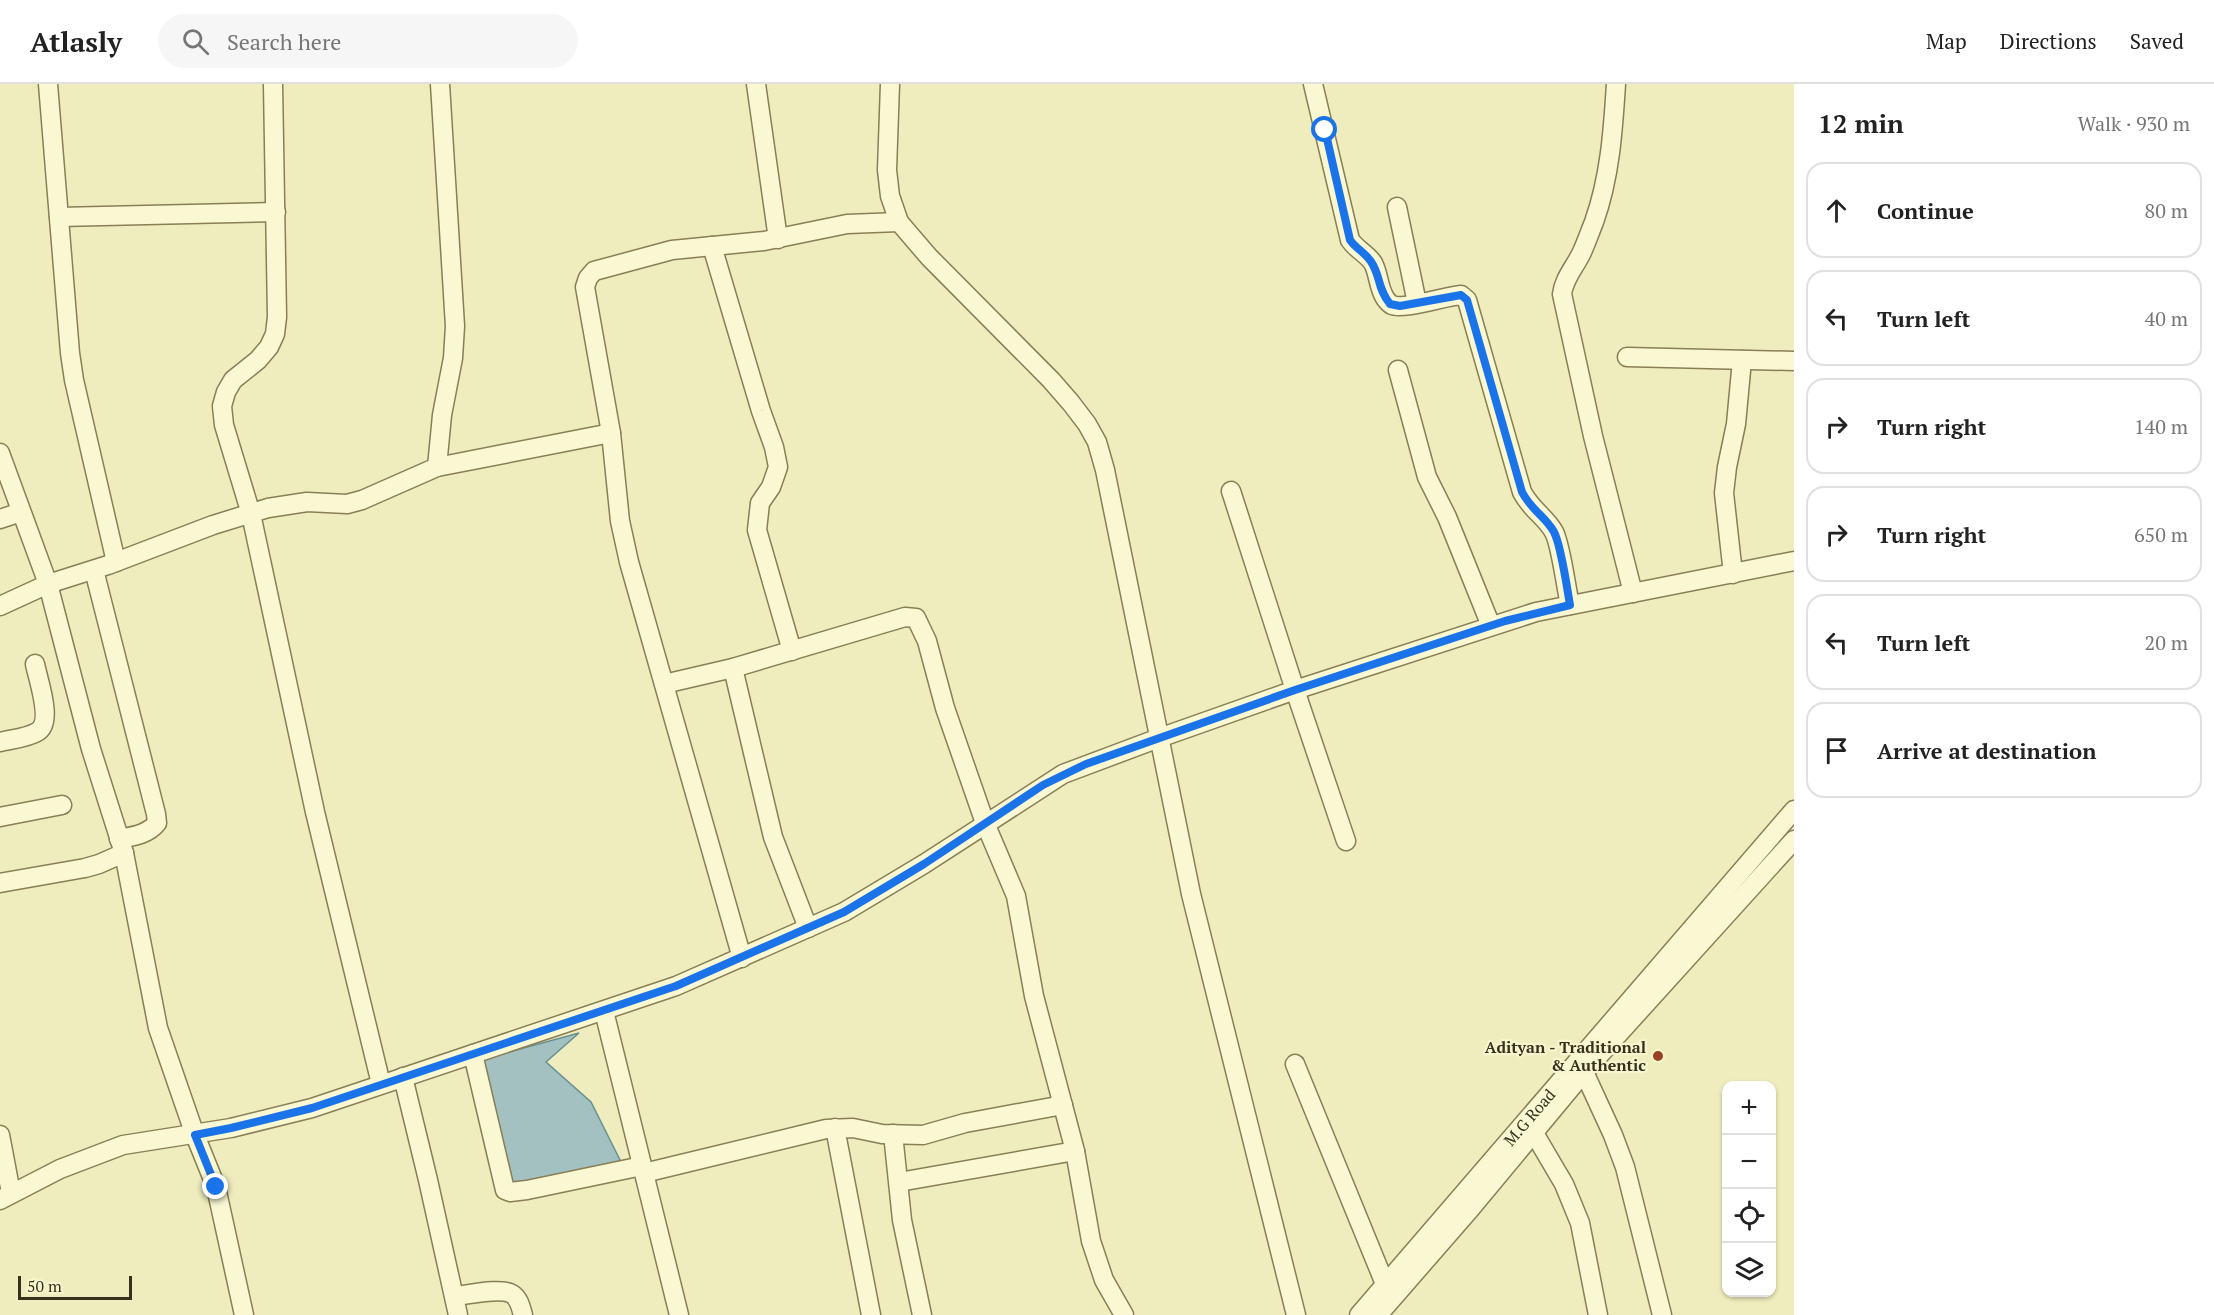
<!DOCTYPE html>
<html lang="en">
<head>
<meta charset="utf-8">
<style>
	:root { --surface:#fff; --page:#f6f6f6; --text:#222; --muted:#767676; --line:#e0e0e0 }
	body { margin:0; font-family:"PT Serif",serif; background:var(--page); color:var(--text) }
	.controls { position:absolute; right:18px; bottom:18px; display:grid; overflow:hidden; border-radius:12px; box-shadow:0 2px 4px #0004 }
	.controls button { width:54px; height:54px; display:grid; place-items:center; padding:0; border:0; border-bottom:2px solid var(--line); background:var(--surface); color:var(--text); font:30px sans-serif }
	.scale { position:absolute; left:18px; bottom:15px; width:114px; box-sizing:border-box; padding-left:6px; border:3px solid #37301c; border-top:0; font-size:16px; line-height:21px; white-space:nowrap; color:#37301c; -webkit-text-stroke:4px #f7f5ce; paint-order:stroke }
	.stop { position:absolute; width:18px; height:18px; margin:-14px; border:4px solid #1a73e8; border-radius:50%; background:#fff }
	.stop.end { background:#1a73e8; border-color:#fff; box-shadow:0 2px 6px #0008 }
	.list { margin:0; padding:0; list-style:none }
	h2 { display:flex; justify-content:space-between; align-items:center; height:78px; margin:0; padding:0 24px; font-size:26px }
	h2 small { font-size:20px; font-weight:400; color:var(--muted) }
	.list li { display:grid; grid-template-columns:39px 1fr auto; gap:18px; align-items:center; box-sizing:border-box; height:96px; margin:0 12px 12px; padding:0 12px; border:2px solid var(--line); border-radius:18px }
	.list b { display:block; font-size:22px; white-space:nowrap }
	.list em { font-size:20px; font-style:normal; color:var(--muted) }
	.icon { flex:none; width:33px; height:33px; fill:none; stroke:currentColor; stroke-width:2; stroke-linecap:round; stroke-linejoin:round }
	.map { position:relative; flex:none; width:1794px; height:1231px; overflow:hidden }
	header { display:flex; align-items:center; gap:36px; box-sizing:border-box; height:84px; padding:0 30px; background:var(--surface); border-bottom:2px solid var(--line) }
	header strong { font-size:28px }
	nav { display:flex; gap:33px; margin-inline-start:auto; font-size:21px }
	.search { width:420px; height:54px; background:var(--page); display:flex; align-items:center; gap:15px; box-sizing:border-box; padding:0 21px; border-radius:33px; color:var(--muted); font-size:22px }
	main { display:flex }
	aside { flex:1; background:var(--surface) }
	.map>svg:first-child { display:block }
	.water { fill:#a2c1c0; stroke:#698f8f; stroke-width:1.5 }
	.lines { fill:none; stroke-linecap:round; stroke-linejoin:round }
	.street-casing { stroke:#897e56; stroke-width:21 }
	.street { stroke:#faf8d2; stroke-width:18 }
	.route { stroke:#1a73e8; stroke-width:8 }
	.poi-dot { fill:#9a4124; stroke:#f7f5ce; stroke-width:2 }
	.labels { text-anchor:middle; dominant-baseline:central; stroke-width:4.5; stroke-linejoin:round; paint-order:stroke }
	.poi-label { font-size:16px; font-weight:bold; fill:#37301c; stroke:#f7f5ce; text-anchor:end }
	.street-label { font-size:16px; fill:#37301c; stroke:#f7f5ce }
</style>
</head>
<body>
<header>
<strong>Atlasly</strong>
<div class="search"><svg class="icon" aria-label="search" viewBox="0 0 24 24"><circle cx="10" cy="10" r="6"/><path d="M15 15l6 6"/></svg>Search here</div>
<nav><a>Map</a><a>Directions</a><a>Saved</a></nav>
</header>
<main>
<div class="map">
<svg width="1794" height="1231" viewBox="0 0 1794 1231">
	<rect width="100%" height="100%" fill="#efedbe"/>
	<!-- water -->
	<path class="water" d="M579,949l-33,29 45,40 30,60 -104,22 -13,-6 -21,-119z"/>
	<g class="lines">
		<defs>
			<g id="street">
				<path d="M48,0l22,269 4,27 42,182"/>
				<path d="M273,0l4,233 -2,17 -6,13 -11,13 -25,20 -7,12 -4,14 2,19 27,89 64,298 66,272"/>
				<path d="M756,0l22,155"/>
				<path d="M890,0l-3,86 3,26 9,26 30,35 122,123 20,23 16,21 10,18 8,28 86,424 105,421"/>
				<path d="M1313,0l37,156c7,10 17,14 23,23 6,11 5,24 12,35 2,3 5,6 7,7 11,5 54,-9 69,-10l6,5 55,192c10,19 23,24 32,40 7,13 12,56 16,73"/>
				<path d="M1616,0c-3,47 -6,93 -22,138 -4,10 -8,21 -12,30 -7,15 -18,26 -20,42l31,142 40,157"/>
				<path d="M1397,123l20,96"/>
				<path d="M59,133l217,-5"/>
				<path d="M712,162l49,165 13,36 4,20 -7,20 -11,16 -3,27 35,121"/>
				<path d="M1627,273l167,4"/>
				<path d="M1398,286l29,107 20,40 44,109"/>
				<path d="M0,369l48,131 43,165 33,104 34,175 37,107 21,52 28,128"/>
				<path d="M437,383l5,-52 11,-57 2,-32 -15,-242"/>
				<path d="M1231,407l64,199 51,151"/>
				<path d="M0,435l21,-7"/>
				<path d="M94,486l62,244 1,9c-10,12 -24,13 -38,16"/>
				<path d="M1733,490l-9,-81 3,-26 9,-43 6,-64"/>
				<path d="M0,522l48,-22 60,-19 105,-40 55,-17 39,-6 40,2 15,-4 75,-33 174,-34"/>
				<path d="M733,584l40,169 35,91"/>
				<path d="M664,600l69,-16 172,-51 11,1 11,23 18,67 40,115 31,73 18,100 41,155 16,90 13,39 20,35"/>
				<path d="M0,658c12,-3 27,-4 37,-10 17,-9 1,-52 -2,-68"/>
				<path d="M0,733l62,-12"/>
				<path d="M0,799l85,-15 14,-4 25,-11"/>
				<path d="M742,874l-113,-396 -9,-41 -9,-88 -26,-146 3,-9 6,-7 78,-21 92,-9 83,-17 52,-2"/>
				<path d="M604,927l75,304"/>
				<path d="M473,970l32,136 5,2 17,-2 115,-24"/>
				<path d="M1295,980l90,220"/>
				<path d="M1584,988l29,63 12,32 37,148"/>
				<path d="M403,993l25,103 30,135"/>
				<path d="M835,1044l36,187"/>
				<path d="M1534,1049l30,51 16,39 18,92"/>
				<path d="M893,1050l9,86 20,95"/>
				<path d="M0,1051l11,58"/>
				<path d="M644,1089l182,-44 27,-1 29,6 41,1 42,-12 98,-18"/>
				<path d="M899,1098l176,-31"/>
				<path d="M0,1116l60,-31 63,-24 108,-17 81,-20 364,-122 168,-74 80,-48 139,-90 96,-36 136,-48 241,-78 258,-51"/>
				<path d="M454,1212c13,-1 47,-9 58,-2 7,4 9,14 11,21"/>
				<path id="s1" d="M1359,1231l435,-505"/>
				<path d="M1378,1231l93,-107 113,-136 210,-232"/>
			</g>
		</defs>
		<!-- street casing -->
		<use href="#street" class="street-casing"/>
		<!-- street -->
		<use href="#street" class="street"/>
	</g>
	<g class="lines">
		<!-- route -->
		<path class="route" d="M216,1103l-21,-52 36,-7 81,-20 364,-122 168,-74 80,-48 119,-79 43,-21 209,-74 210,-69 65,-16c-3,-17 -9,-60 -16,-73 -9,-16 -22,-21 -32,-40l-55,-192 -6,-5 -61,11 -10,-2c-12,-15 -9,-24 -17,-39 -5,-11 -16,-15 -23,-25l-25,-110"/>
	</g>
	<!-- markers -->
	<circle class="poi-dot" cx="1658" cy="972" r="6"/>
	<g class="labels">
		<!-- poi labels -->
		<g class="poi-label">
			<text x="1646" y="963">Adityan - Traditional<tspan x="1646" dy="18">&amp; Authentic</tspan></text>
		</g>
		<!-- street labels -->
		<g class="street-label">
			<text stroke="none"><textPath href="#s1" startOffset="261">M.G Road</textPath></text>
		</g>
	</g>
</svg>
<div class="controls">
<button>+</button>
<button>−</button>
<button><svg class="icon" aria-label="locate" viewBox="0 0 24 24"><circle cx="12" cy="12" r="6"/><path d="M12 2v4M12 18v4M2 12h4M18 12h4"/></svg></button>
<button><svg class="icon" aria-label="layers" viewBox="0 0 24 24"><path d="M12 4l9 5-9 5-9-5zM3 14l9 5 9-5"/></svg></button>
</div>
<div class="scale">50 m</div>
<div class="stop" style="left:1325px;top:46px"></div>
<div class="stop end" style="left:216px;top:1103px"></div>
</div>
<aside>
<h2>12 min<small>Walk · 930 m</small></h2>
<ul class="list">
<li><svg class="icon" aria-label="ahead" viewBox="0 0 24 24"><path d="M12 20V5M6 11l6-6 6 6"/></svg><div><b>Continue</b></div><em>80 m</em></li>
<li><svg class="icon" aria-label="left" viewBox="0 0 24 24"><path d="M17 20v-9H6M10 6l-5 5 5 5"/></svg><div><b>Turn left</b></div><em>40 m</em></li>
<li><svg class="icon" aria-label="right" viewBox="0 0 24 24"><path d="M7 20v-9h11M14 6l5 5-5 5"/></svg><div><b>Turn right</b></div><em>140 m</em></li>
<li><svg class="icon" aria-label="right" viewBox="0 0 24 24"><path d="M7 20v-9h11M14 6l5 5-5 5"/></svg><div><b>Turn right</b></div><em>650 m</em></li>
<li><svg class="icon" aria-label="left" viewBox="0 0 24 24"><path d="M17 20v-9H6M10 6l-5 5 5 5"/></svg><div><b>Turn left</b></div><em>20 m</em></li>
<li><svg class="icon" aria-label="arrive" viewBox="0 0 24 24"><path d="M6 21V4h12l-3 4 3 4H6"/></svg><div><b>Arrive at destination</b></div></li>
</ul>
</aside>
</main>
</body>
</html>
